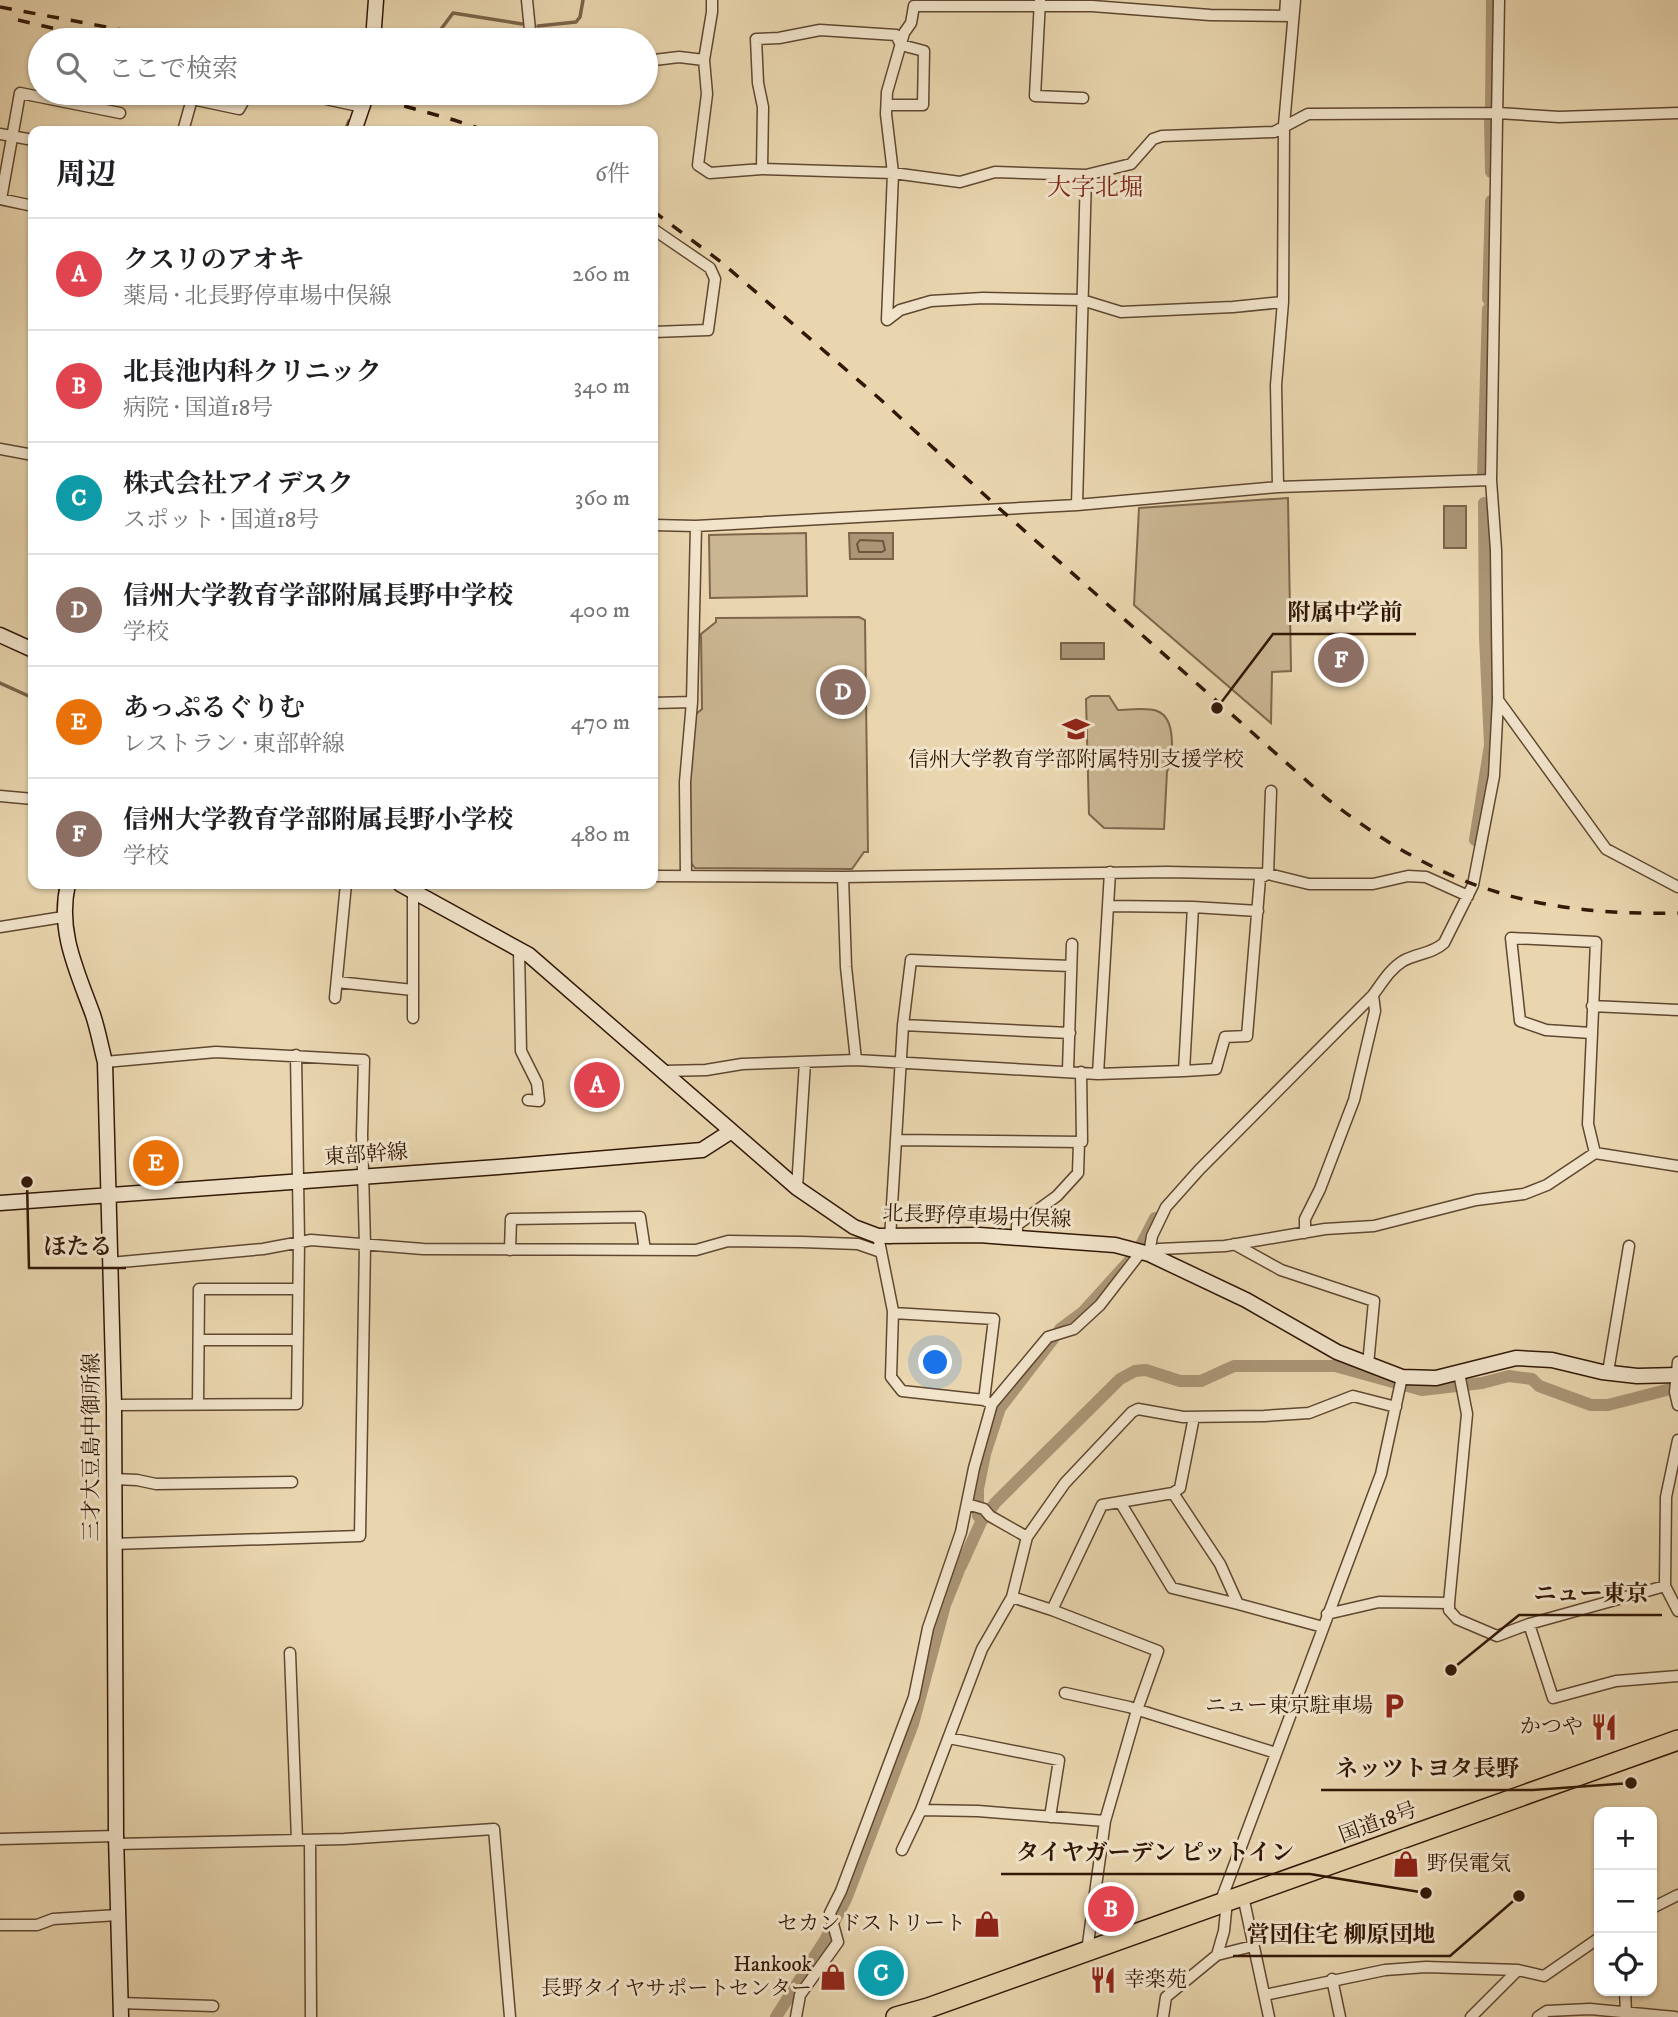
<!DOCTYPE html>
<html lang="ja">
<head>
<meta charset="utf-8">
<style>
	:root { --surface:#fff; --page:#f6f6f6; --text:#202124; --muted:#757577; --line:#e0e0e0; --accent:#db2777 }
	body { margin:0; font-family:"IM FELL DW Pica","Noto Serif JP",serif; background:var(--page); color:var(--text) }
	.controls { position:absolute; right:21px; bottom:21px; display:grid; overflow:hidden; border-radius:14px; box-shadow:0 2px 5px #0004 }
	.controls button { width:63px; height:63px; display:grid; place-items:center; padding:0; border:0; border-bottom:2px solid var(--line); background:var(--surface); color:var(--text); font:35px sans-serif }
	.you { position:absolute; left:936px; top:1363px; width:24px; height:24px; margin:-18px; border:5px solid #fff; border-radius:50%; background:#1a73e8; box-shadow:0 0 0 10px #1a73e833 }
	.badge { display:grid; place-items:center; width:46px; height:46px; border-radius:50%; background:var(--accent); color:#fff; font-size:23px; font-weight:700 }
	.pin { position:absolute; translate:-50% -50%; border:4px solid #fff; box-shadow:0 2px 7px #0006 }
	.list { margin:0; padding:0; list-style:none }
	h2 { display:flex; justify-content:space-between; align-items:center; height:91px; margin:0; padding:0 28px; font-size:30px }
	h2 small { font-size:23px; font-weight:400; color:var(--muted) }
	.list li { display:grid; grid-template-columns:46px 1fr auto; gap:21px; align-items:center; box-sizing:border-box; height:112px; padding:0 28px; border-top:2px solid var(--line) }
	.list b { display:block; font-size:26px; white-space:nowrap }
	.list p { margin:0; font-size:23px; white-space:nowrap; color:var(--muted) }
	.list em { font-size:23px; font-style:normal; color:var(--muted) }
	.icon { flex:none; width:38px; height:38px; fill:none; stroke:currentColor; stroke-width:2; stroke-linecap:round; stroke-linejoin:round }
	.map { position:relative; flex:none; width:1678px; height:2017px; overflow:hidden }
	.search { position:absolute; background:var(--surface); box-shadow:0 2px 5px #0004; left:28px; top:28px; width:630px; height:77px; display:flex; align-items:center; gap:18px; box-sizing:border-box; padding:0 24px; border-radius:38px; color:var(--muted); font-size:26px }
	.panel { position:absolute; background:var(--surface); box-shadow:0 2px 5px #0004; left:28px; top:126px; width:630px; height:763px; border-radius:14px }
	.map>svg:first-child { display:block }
	.green { fill:#cab692; stroke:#7e664c; stroke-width:2 }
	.water { fill:#aa9576; stroke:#7a6349; stroke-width:2 }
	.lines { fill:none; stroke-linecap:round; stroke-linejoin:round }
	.shore { stroke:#6e563e; stroke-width:2 }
	.stream { stroke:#7a6349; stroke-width:3.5 }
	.canal { stroke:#aa9576; stroke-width:12 }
	.street-casing { stroke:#5f4730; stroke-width:13 }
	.secondary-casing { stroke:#311706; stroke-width:17 }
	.highway-casing { stroke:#311706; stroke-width:22 }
	.street { stroke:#f1e4cb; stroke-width:10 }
	.secondary { stroke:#f1e4cb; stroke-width:14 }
	.highway { stroke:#e9d6af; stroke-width:19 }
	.rail { stroke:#311706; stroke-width:3.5; stroke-dasharray:12 12; stroke-linecap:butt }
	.labels { text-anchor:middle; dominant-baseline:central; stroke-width:6; stroke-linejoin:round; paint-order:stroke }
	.poi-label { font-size:21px; fill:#311706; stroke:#f1e4cb; text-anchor:end }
	.street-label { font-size:21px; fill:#311706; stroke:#f1e4cb }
	.quarter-label { font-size:24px; fill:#7a1f14; stroke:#f1e4cb }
	.leader { fill:none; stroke:#311706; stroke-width:2.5 }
	.callout-dot { fill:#311706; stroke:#f1e4cb; stroke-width:2.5 }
	.callout-label { font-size:23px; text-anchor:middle; font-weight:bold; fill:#311706; stroke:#f1e4cb; stroke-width:6; stroke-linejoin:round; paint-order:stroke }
</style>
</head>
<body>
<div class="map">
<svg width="1678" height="2017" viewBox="0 0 1678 2017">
	<rect width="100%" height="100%" fill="#e9d6af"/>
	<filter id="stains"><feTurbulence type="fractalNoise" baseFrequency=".00286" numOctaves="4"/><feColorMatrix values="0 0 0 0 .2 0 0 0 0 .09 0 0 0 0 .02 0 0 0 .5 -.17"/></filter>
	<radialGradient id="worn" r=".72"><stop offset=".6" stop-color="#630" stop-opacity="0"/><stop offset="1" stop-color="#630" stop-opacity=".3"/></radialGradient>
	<!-- green -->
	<path class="green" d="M1288,498l3,173 -19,1 -1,51 -137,-118 5,-97z
		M806,533l1,63 -97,2 -1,-63z
		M859,617l6,3 3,232h-4l-12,17 -157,-1 -4,-5 -1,-82 6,-67 6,-5 -1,-75 15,-12v-4z
		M1091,696h18l9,14c11,0 28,-3 39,1 20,7 16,46 10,61l-3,57 -60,-1 -15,-14 -3,-115z"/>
	<!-- water -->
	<path class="water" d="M1444,506h22v42h-22z
		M849,533h44v26h-43z
		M1061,643h43v16h-43z"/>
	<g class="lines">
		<!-- shore -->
		<path class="shore" d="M860,540l23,1 2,9 -3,2h-23l-2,-8z"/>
		<!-- stream -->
		<path class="stream" d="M538,26l38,-4 4,-5 3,-17
			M433,40l20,-27 69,11
			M345,131l4,-10
			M0,683l33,15"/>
		<!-- canal -->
		<path class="canal" d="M1491,108l1,-108
			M1490,117l1,55
			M1488,299l3,-98
			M1483,476l5,-167
			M1475,840l15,-95 -5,-108 -1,-134
			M1142,1243l13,-25
			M1060,1329l23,-17 48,-53
			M978,1516v-27l7,-35 15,-46 53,-69
			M961,1566l20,-44 15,-20 124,-123 15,-8 11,-1 34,11h21l33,-15h101l87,24 60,-7 27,-7 23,3 7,7 52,19h17l70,-18
			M776,2017l49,-77 21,-41 67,-175 32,-119 18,-45"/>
		<defs>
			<path id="street" d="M527,0l4,40
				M712,0v12l-8,48 3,34 -9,71 12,8 52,-4 131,4 67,9 35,-10 91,3 45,-11 22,-25 9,-3 112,-4 34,-18 190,-1 61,4 119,-4
				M1040,0l-5,96 48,2
				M1499,0l-8,480 5,70 2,150 108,149 72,38
				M1285,16l1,-16
				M646,61l33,-4 25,3
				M298,93l65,14
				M183,131l9,-32 47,10 9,-16
				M0,134l33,6
				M762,169l1,-62 -5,-24 -2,-44 23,-1 41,-8 76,5 5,10 23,6 -1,54h-36
				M0,199l33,7
				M1,199l19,-106 100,20
				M653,229l57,39 5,11 -7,51 -55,2
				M1283,302l-50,5 -112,5 -39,-12 -99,-2 -52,3 -31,9 -13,10 6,-147 -7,-59 1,-22 17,-59 7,-10 3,-17h178l118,9 83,1
				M0,449l33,6
				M1278,487l-2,-102 7,-83 1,-177 11,-125
				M1077,505l9,-330
				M653,525l43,1 381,-21 201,-18 213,-7
				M653,703l39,-1
				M0,796l33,3
				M653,876l190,1 324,-5 101,2 41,10h64l35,-8 18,1 42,19
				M686,876l-1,-94 7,-80 4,-176
				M843,877l3,90 10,93
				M413,891v127
				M1109,906l84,1
				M0,927l63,-10
				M519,950l2,101 16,32 2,18 -11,-1
				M337,982l76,8
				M335,998l11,-114
				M1592,1006l86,4
				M903,1025l167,8
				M1591,1033l-45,-3 -26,-9 -9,-83 85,4 -8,182 7,29
				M105,1062l111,-10 148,8 -2,75 3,110 -5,291 -247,8
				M665,1071l41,-1 36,-6 114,-4 242,14 86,-3 9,-164 65,4
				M1068,1071l4,-127
				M1184,1071l32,-2 9,-32 22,-1 13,-158 8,-4 3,-83
				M1098,1074l12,-202
				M896,1140l186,2 -1,-70
				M797,1188l8,-126
				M1305,1233v-14l15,-30 34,-89 21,-89 -2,-16
				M878,1236l15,75 -2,66 11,14 82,9 8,4
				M890,1238l13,-213 8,-65 160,6
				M1017,1238v-13l40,-29 21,-23 1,-31
				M1234,1244l47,26 93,31 -6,64
				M510,1250l1,-31 129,-2 5,33
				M1149,1254l3,-18 14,-29 33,-37 174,-175c9,-12 17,-26 30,-34 14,-8 29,-7 41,-18l29,-58 21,-109 4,-76
				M1149,1254l10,-5 66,-3 100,-17 49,-3 102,-26 48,-6 23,-9 48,-32 83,13
				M110,1263l153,-14 48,-9 112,9 273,1 32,-9 74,1 56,2 23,8
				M893,1313l101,6 -10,81
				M199,1340h98
				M1678,1362l-3,30 3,13
				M1608,1372l21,-126
				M198,1404l1,-115h99
				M114,1405l183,-1 2,-163 -3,-186
				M1678,1440l-12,57 -1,89 13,25
				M114,1479l23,1 19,4 136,-2
				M1173,1493l47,71 18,40 85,23
				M1120,1502l52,86 66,16
				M967,1504l17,5 6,7 37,21
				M1012,1597l40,13 50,-105 71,-12 7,-5 14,-71
				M1449,1603v7l8,9 40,17 32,-12 136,-38
				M1052,1610l106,41 -21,59 -32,111 -18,130
				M1327,1614l52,-12 70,1 18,-189 -8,-41
				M1529,1624l24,74 63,-17 62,-5
				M290,1653l7,187
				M1065,1693l64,14 147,46
				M949,1738l110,22 -9,57
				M1105,1821l-127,-10 -57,-1 61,-161 30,-52 15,-60 38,-54 67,-71 6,-3 45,8 81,-1 45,-3 44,-17 43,11
				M0,1839l116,-3
				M310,1840l1,177
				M116,1844l228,-5 150,-10 16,188
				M902,1850l19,-40
				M1243,1896l26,121
				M1220,1903l161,-429 21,-97
				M1652,1908l26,-13
				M0,1925h37l16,-6 65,-4
				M1217,1955l36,-9
				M1332,1979l8,38
				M1625,1991l1,21
				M1265,1995l120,-25 41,-3 92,3 26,6 55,-38
				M120,2003l93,3
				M796,2017l4,-22 38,-53 -8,-29 11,-22 73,-194 14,-69 33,-96 13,-64 18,-64 56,-67 26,-8 26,-24 41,-53
				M1163,2017l3,-20 51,-42 7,-24 3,-30
				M1471,2017l47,-47
				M1538,2017l9,-6 43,-2 85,8"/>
			<path id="secondary" d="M373,40l3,-40
				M354,131l13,-38
				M0,635l33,15
				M68,884c-11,47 9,87 25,131 5,15 8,32 12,47l9,343 2,431 5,181
				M400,884l129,71 268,233 57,39 24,9 101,-1 136,10 34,9 97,46 91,52 65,25 34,1 80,-20 36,2 50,12 35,4 41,-1
				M0,1203l498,-36 204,-17 28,-18"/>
			<path id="highway" d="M896,2017l32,-9 750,-268"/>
		</defs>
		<!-- street casing -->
		<use href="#street" class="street-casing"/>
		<!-- secondary casing -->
		<use href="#secondary" class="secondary-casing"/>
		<!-- highway casing -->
		<use href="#highway" class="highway-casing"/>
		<!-- street -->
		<use href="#street" class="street"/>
		<!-- secondary -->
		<use href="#secondary" class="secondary"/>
		<!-- highway -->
		<use href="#highway" class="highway"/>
		<!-- rail -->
		<path class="rail" d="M0,7l128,24 36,9
			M18,20l85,20
			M358,93l96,27 33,11
			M653,211l68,51 159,137 121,111 324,287c114,90 208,119 353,116"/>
	</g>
	<!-- icons -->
	<defs>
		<symbol id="school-bare" viewBox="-9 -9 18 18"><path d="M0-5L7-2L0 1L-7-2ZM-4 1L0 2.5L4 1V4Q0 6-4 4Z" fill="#8f2418" stroke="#f1e4cb" stroke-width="2.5" paint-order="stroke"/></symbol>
		<symbol id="parking-bare" viewBox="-9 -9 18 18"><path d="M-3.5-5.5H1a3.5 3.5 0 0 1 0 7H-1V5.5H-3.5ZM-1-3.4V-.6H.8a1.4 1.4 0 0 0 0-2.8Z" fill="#8f2418" stroke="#f1e4cb" stroke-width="2.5" paint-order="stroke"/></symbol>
		<symbol id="restaurant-bare" viewBox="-9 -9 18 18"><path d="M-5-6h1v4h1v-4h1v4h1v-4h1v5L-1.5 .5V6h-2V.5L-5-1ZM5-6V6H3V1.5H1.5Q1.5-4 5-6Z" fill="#8f2418" stroke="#f1e4cb" stroke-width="2.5" paint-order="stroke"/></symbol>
		<symbol id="shop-bare" viewBox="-9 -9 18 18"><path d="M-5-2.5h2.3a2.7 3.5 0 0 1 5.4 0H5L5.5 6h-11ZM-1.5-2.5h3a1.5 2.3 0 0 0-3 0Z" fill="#8f2418" stroke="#f1e4cb" stroke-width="2.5" paint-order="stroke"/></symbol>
	</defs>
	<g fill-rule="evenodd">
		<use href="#school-bare" x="1057" y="710" width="38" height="38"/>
		<use href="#parking-bare" x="1375" y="1687" width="38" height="38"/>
		<use href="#restaurant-bare" x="1585" y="1708" width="38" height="38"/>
		<use href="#shop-bare" x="1387" y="1845" width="38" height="38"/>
		<use href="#shop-bare" x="968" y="1905" width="38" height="38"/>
		<use href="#shop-bare" x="814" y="1958" width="38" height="38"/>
		<use href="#restaurant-bare" x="1084" y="1961" width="38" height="38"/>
	</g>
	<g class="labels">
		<!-- poi labels -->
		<g class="poi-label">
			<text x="1076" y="760" text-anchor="middle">信州大学教育学部附属特別支援学校</text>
			<text x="1373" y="1706">ニュー東京駐車場</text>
			<text x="1583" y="1727">かつや</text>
			<text x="1427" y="1864" text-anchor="start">野俣電気</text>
			<text x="966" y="1924">セカンドストリート</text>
			<text x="812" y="1965">Hankook<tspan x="812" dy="24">長野タイヤサポートセンター</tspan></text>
			<text x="1124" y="1980" text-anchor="start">幸楽苑</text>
		</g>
		<!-- street labels -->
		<g class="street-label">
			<text transform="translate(366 1155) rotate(-4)">東部幹線</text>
			<text transform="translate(977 1217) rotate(2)">北長野停車場中俣線</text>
			<text transform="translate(92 1447) rotate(-90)">三才大豆島中御所線</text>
			<text transform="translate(1378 1823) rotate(-20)">国道18号</text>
		</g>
		<!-- quarter labels -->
		<g class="quarter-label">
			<text x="1095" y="188">大字北堀</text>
		</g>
	</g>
	<!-- callouts -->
	<path class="leader" d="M1217 708L1273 634H1416M27 1182L29 1268H126M1451 1670L1519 1615H1662M1631 1783L1533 1790H1321M1426 1893L1310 1874H1001M1519 1896L1450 1956H1233"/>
	<g class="callout-dot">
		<circle cx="1217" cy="708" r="7"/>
		<circle cx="27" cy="1182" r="7"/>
		<circle cx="1451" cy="1670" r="7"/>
		<circle cx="1631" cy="1783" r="7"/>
		<circle cx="1426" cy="1893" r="7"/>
		<circle cx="1519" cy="1896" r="7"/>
	</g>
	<g class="callout-label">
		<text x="1345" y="620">附属中学前</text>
		<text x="78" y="1254">ほたる</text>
		<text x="1591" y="1601">ニュー東京</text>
		<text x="1427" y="1776">ネッツトヨタ長野</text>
		<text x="1155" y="1860">タイヤガーデン ピットイン</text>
		<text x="1341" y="1942">営団住宅 柳原団地</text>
	</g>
	<rect width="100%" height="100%" filter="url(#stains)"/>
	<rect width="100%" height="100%" fill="url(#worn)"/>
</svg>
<div class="controls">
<button>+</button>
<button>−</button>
<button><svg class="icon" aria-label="locate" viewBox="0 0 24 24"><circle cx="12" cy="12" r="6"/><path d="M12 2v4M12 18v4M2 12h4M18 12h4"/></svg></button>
</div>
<div class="you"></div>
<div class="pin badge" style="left:597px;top:1085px;background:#e0444e">A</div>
<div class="pin badge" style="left:1111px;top:1909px;background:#e0444e">B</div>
<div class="pin badge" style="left:881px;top:1973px;background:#0f9aa8">C</div>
<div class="pin badge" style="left:843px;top:692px;background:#8d6e63">D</div>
<div class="pin badge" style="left:156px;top:1163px;background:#e8710a">E</div>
<div class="pin badge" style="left:1341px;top:660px;background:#8d6e63">F</div>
<div class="search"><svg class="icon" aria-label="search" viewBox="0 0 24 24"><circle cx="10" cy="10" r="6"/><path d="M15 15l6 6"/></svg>ここで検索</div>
<section class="panel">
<h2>周辺<small>6件</small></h2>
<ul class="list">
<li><span class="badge" style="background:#e0444e">A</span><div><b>クスリのアオキ</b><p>薬局 · 北長野停車場中俣線</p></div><em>260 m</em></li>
<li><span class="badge" style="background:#e0444e">B</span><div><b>北長池内科クリニック</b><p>病院 · 国道18号</p></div><em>340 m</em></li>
<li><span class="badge" style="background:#0f9aa8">C</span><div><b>株式会社アイデスク</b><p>スポット · 国道18号</p></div><em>360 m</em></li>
<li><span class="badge" style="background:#8d6e63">D</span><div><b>信州大学教育学部附属長野中学校</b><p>学校</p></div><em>400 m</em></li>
<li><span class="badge" style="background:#e8710a">E</span><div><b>あっぷるぐりむ</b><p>レストラン · 東部幹線</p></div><em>470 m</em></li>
<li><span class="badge" style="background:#8d6e63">F</span><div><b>信州大学教育学部附属長野小学校</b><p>学校</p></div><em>480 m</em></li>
</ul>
</section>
</div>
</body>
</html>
